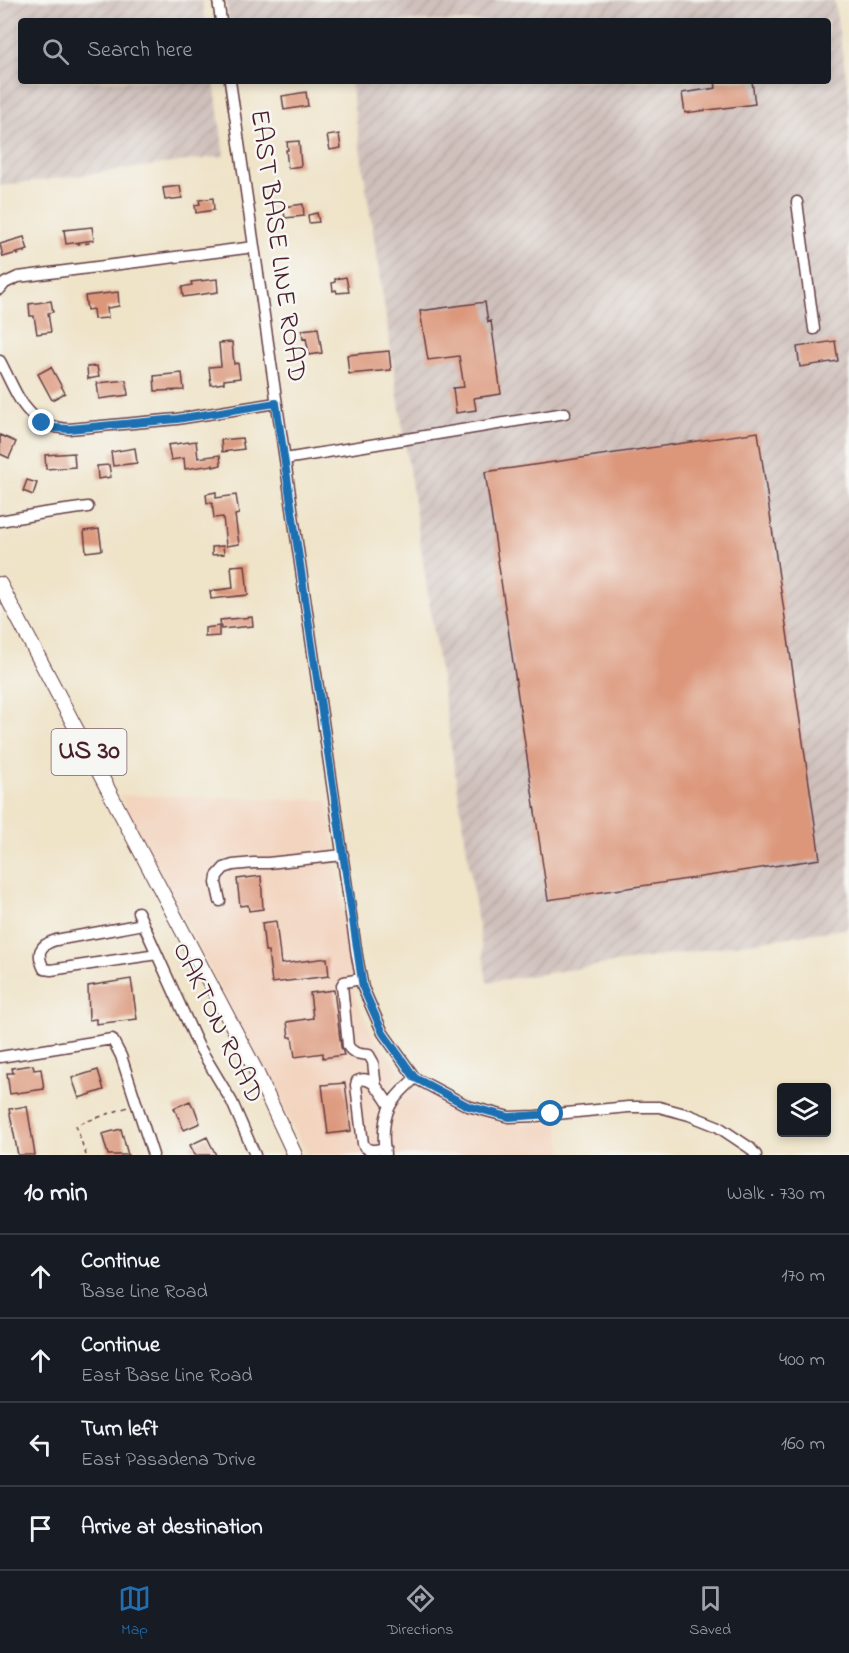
<!DOCTYPE html>
<html lang="en">
<head>
<meta charset="utf-8">
<style>
	:root { --surface:#171b24; --page:#20242c; --text:#f1f3f6; --muted:#9ea1a6; --line:#363941; --accent:#1f6fb2 }
	body { margin:0; font-family:"Indie Flower",sans-serif; background:var(--page); color:var(--text) }
	.controls { position:absolute; right:18px; bottom:18px; display:grid; overflow:hidden; border-radius:6px; box-shadow:0 3px 9px #0003 }
	.controls button { width:54px; height:54px; display:grid; place-items:center; padding:0; border:0; border-bottom:2px solid var(--line); background:var(--surface); color:var(--text); font:30px sans-serif }
	.stop { position:absolute; width:18px; height:18px; margin:-14px; border:4px solid #1f6fb2; border-radius:50%; background:#fff }
	.stop.end { background:#1f6fb2; border-color:#fff; box-shadow:0 2px 6px #0008 }
	.list { margin:0; padding:0; list-style:none }
	h2 { display:flex; justify-content:space-between; align-items:center; height:78px; margin:0; padding:0 24px; font-size:26px }
	h2 small { font-size:20px; font-weight:400; color:var(--muted) }
	.list li { display:grid; grid-template-columns:39px 1fr auto; gap:18px; align-items:center; box-sizing:border-box; height:84px; padding:0 24px; border-top:2px solid var(--line) }
	.list b { display:block; font-size:22px; white-space:nowrap }
	.list p { margin:0; font-size:20px; white-space:nowrap; color:var(--muted) }
	.list em { font-size:20px; font-style:normal; color:var(--muted) }
	.icon { flex:none; width:33px; height:33px; fill:none; stroke:currentColor; stroke-width:2; stroke-linecap:round; stroke-linejoin:round }
	.map { position:relative; flex:none; width:849px; height:1155px; overflow:hidden }
	.search { position:absolute; background:var(--surface); box-shadow:0 3px 9px #0003; left:18px; right:18px; top:18px; height:66px; display:flex; align-items:center; gap:15px; box-sizing:border-box; padding:0 21px; border-radius:6px; color:var(--muted); font-size:22px }
	.sheet { height:414px; background:var(--surface) }
	nav { display:flex; justify-content:space-around; align-items:center; box-sizing:border-box; height:84px; border-top:2px solid var(--line); background:var(--surface); font-size:16px; color:var(--muted) }
	nav a { display:grid; justify-items:center; gap:3px }
	nav .on { color:var(--accent) }
	.map>svg:first-child { display:block }
	.built { fill:#f3d4bf; fill-rule:evenodd }
	.industrial { fill:url(#industrial-furrows) }
	.building { fill:#dc967a }
	.lines { fill:none; stroke-linecap:round; stroke-linejoin:round }
	.minor-casing { stroke:#633c43; stroke-width:13 }
	.major-casing { stroke:#633c43; stroke-width:16 }
	.path { stroke:#633c43; stroke-width:1.5; stroke-dasharray:4.5 4.5; stroke-linecap:butt }
	.minor { stroke:#fff; stroke-width:10 }
	.major { stroke:#fff; stroke-width:14 }
	.route { stroke:#1f6fb2; stroke-width:8 }
	.labels { text-anchor:middle; dominant-baseline:central; stroke-width:5; stroke-linejoin:round; paint-order:stroke }
	.shield { fill:#f6f6f2; stroke:#7e6067; stroke-width:1.5 }
	.shield-label { font-size:26px; font-weight:bold; fill:#4a1f2b }
	.street-label { font-size:27px; fill:#4a1f2b; stroke:#f6f6f2 }
</style>
</head>
<body>
<div class="map">
<svg width="849" height="1155" viewBox="0 0 849 1155">
	<defs>
		<pattern id="industrial-furrows" width="10" height="10" patternUnits="userSpaceOnUse" patternTransform="scale(1.5)"><rect width="10" height="10" fill="#cfc0bb"/><path d="M-1 1l2-2M0 10L10 0M9 11l2-2" fill="none" stroke="#b3a5a1"/></pattern>
	</defs>
	<rect width="100%" height="100%" fill="#f6f6f2"/>
	<filter id="ink" filterUnits="userSpaceOnUse"><feTurbulence type="fractalNoise" baseFrequency=".0167" numOctaves="2"/><feDisplacementMap in="SourceGraphic" scale="12" xChannelSelector="R" yChannelSelector="G"/><feConvolveMatrix kernelMatrix="1 2 1 2 8 2 1 2 1" color-interpolation-filters="sRGB"/></filter>
	<filter id="wash" filterUnits="userSpaceOnUse"><feTurbulence type="fractalNoise" baseFrequency=".008" numOctaves="4" result="noise"/><feDisplacementMap in="SourceGraphic" scale="24" xChannelSelector="R" yChannelSelector="G"/><feGaussianBlur stdDeviation="1.35" result="paint"/><feColorMatrix in="noise" values="0 0 0 0 0 0 0 0 0 0 0 0 0 0 0 0 0 1.4 0 .05"/><feComposite in="paint" operator="in"/></filter>
	<g filter="url(#wash)">
		<rect width="100%" height="100%" fill="#efe3c8"/>
		<!-- built -->
		<path class="built" d="M119,795l209,5 27,197 19,41 28,33 18,17 45,21 28,10 32,4 33,-4 5,36h-255zM401,1073l-22,78h-1v-43z"/>
		<!-- industrial -->
		<path class="industrial" d="M0,0h202l3,21h-184v60h193l10,75 -224,30z
			M226,0h608l15,95v833l-362,54 -137,-901h478v-60h-599z"/>
		<g id="blocks">
			<!-- building -->
			<path class="building" d="M715,81h37l3,23 -70,9 -3,-20 34,-5z
				M306,92l2,14 -24,4 -2,-14z
				M339,134l2,14 -11,2 -3,-14z
				M299,141l2,25 -13,2 -2,-18h2l-1,-8z
				M180,186l2,12 -17,2 -2,-12z
				M213,198l1,12 -18,3 -1,-8 5,-1 -1,-4z
				M303,204l1,12 -19,2 -2,-11z
				M317,213l2,9 -10,1 -1,-8z
				M92,227l2,13 -28,4 -2,-14z
				M24,237l4,13 -25,7 -3,-13z
				M346,277l3,15 -12,1 -1,-3 -3,1 -1,-8 3,-1v-3z
				M217,279l1,13 -35,5 -1,-10 10,-2 -1,-3z
				M118,292l1,14 -12,2 1,10 -14,1 -1,-10 -6,1 -2,-14z
				M51,301l2,11 -5,1 3,19 -14,2 -3,-18h-4l-1,-12z
				M485,302l3,20 3,-1 10,73 -27,4 2,12 -20,3 -3,-25 11,-1 -5,-31 -31,4 -8,-49z
				M318,328l4,25 -13,2 -3,-17 -3,1 -1,-9z
				M835,341l3,20 -38,6 -3,-20z
				M232,342l2,22 4,-1 2,15 -16,2v3l-13,2 -2,-18 12,-1 -2,-23z
				M389,351l2,19 -42,4 -2,-19z
				M97,366l2,11 -11,2 -1,-12z
				M51,367l14,26 -13,7 -14,-26z
				M182,373l2,17 -29,1 -1,-15z
				M126,380l2,15 -29,4 -2,-16z
				M758,432l62,427 -272,41 -63,-428z
				M0,435l16,7 -7,16 -9,-4z
				M242,438l2,11 -22,3 -1,-12z
				M196,441l2,17 22,-3 1,10 -8,2v-2l-28,4 -1,-11 -13,2 -3,-15z
				M135,448l2,15 -24,3 -2,-14z
				M74,453l1,14 -29,2 -1,-14z
				M109,465l2,12 -13,2 -1,-13z
				M27,480l10,3 -4,12 -10,-4z
				M216,492v6l20,-3 3,19 -4,1 4,29 -13,2 -3,-29 -9,1 -2,-16 -5,1 -1,-9z
				M99,529l3,21 -16,2 -2,-21z
				M223,546l1,8 -12,1v-8z
				M245,565l3,30 -37,4 -1,-8 23,-3 -2,-22z
				M252,617l1,9 -32,3 -1,-9z
				M219,626v10l-14,1v-9z
				M261,876l2,33 -14,2 -1,-6 -8,1 -3,-27z
				M276,921l5,43 46,-6 2,18 -57,7 -4,-32h-3l-3,-28z
				M131,979l6,40 -41,5v-5l-7,1 -1,-34z
				M334,990l7,57 3,8 -21,3v-5l-28,4 -3,-20h-3l-2,-15 26,-4 -3,-25z
				M33,1065l1,5 7,-1 3,20 -34,5 -3,-21h6l-1,-5z
				M98,1070l6,20 -25,8 -7,-20z
				M345,1083l6,48 -23,3 -6,-49z
				M190,1101l3,6h1l6,16 -16,7 -10,-22z
				M27,1106l8,49h-17l-9,-46z
				M121,1129l7,26h-20l-6,-21z
				M207,1137l9,18h-21l-5,-10z"/>
		</g>
	</g>
	<g filter="url(#ink)">
		<use href="#blocks" fill-opacity="0" stroke="#633c43" stroke-width="1.5"/>
		<g class="lines">
			<defs>
				<path id="minor" d="M218,0l3,21
					M230,81l127,875 6,32 20,45 32,45 53,28 41,11 27,-1 92,-9h31l30,8 28,11 33,22 6,7
					M797,202l17,127
					M0,289l5,-6 13,-6 236,-30
					M0,361c18,34 25,65 69,68l108,-10 99,-16
					M285,459l280,-46
					M0,521l44,-8 44,-6
					M220,901l-4,-18 1,-7 7,-8 9,-3 21,-2h14l75,-8
					M138,912l60,133 34,57 23,53
					M143,924l-87,16c-17,5 -20,13 -12,29l7,1 106,-16
					M361,979l-17,3 -2,3 6,61c5,8 12,8 21,9l4,7 3,26
					M0,1057l112,-18 9,17 32,99
					M385,1148c-9,2 -17,5 -22,-4l-7,-59 1,-4c15,-8 25,14 33,25
					M385,1154c-2,-15 -2,-34 5,-48 5,-10 17,-20 25,-28"/>
				<path id="major" d="M0,584l254,483 41,88"/>
			</defs>
			<!-- minor casing -->
			<use href="#minor" class="minor-casing"/>
			<!-- major casing -->
			<use href="#major" class="major-casing"/>
			<!-- path -->
			<path class="path" d="M78,242v2l12,-1
				M17,253v2l9,-3
				M171,391h7
				M86,1155l-10,-30 52,-18"/>
			<!-- minor -->
			<use href="#minor" class="minor"/>
			<!-- major -->
			<use href="#major" class="major"/>
		</g>
	</g>
	<g class="lines" filter="url(#ink)">
		<!-- route -->
		<path class="route" d="M42,423l13,5 14,1 108,-10 99,-16 87,585 20,45 32,45 53,28 41,11 42,-3"/>
	</g>
	<g class="labels">
		<!-- shield labels -->
		<rect class="shield" x="51.5" y="729" width="75" height="46" rx="4.5"/>
		<g class="shield-label">
			<text x="89" y="752">US 30</text>
		</g>
		<!-- street labels -->
		<g class="street-label">
			<text transform="translate(277 246) rotate(82)">EAST BASE LINE ROAD</text>
			<text transform="translate(217 1023) rotate(64)">OAKTON ROAD</text>
		</g>
	</g>
</svg>
<div class="controls">
<button><svg class="icon" aria-label="layers" viewBox="0 0 24 24"><path d="M12 4l9 5-9 5-9-5zM3 14l9 5 9-5"/></svg></button>
</div>
<div class="stop" style="left:551px;top:1114px"></div>
<div class="stop end" style="left:42px;top:423px"></div>
<div class="search"><svg class="icon" aria-label="search" viewBox="0 0 24 24"><circle cx="10" cy="10" r="6"/><path d="M15 15l6 6"/></svg>Search here</div>
</div>
<section class="sheet">
<h2>10 min<small>Walk · 730 m</small></h2>
<ul class="list">
<li><svg class="icon" aria-label="ahead" viewBox="0 0 24 24"><path d="M12 20V5M6 11l6-6 6 6"/></svg><div><b>Continue</b><p>Base Line Road</p></div><em>170 m</em></li>
<li><svg class="icon" aria-label="ahead" viewBox="0 0 24 24"><path d="M12 20V5M6 11l6-6 6 6"/></svg><div><b>Continue</b><p>East Base Line Road</p></div><em>400 m</em></li>
<li><svg class="icon" aria-label="left" viewBox="0 0 24 24"><path d="M17 20v-9H6M10 6l-5 5 5 5"/></svg><div><b>Turn left</b><p>East Pasadena Drive</p></div><em>160 m</em></li>
<li><svg class="icon" aria-label="arrive" viewBox="0 0 24 24"><path d="M6 21V4h12l-3 4 3 4H6"/></svg><div><b>Arrive at destination</b></div></li>
</ul>
</section>
<nav>
<a class="on"><svg class="icon" aria-label="map" viewBox="0 0 24 24"><path d="M3 6l6-2 6 2 6-2v14l-6 2-6-2-6 2zM9 4v14M15 6v14"/></svg>Map</a>
<a><svg class="icon" aria-label="directions" viewBox="0 0 24 24"><path d="M12 3l9 9-9 9-9-9zM9 14v-3h6M13 9l2 2-2 2"/></svg>Directions</a>
<a><svg class="icon" aria-label="saved" viewBox="0 0 24 24"><path d="M7 4h10v16l-5-4-5 4z"/></svg>Saved</a>
</nav>
</body>
</html>
